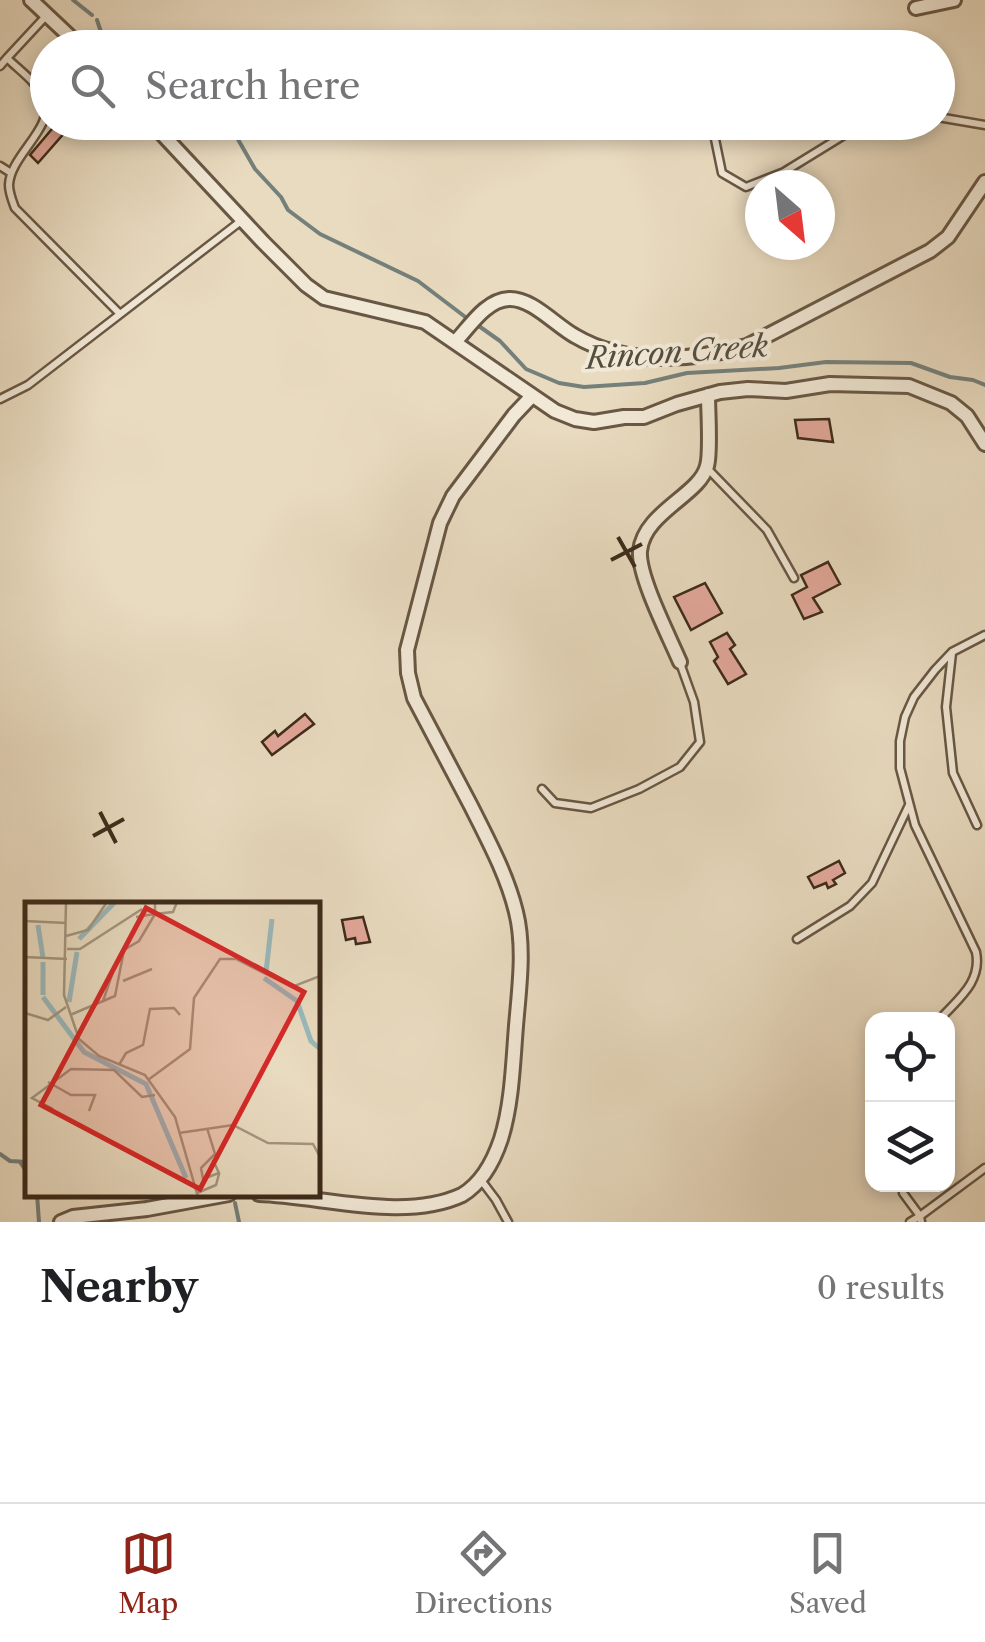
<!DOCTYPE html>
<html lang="en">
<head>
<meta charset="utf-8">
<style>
	:root { --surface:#fff; --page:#f2f2f2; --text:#202124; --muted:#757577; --line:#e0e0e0; --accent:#8f2418 }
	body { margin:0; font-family:"Libre Caslon Text",serif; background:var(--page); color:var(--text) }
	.controls { position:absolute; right:30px; bottom:30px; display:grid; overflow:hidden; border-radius:20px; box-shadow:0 5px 15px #0003 }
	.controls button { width:90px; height:90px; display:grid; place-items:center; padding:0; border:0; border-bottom:2px solid var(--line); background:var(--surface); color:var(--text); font:50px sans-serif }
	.compass { position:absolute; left:745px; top:170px; width:90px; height:90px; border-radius:50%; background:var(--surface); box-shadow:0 5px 15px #0003; rotate:152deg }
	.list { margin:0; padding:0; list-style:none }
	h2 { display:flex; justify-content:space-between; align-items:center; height:130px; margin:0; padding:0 40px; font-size:42px }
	h2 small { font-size:32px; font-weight:400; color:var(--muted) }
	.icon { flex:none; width:55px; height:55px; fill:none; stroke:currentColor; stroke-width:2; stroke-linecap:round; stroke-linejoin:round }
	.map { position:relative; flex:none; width:985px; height:1222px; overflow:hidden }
	.search { position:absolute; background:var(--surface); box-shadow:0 5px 15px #0003; left:30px; right:30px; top:30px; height:110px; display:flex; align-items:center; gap:25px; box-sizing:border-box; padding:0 35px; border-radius:55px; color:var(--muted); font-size:38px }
	.sheet { height:280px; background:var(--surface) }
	nav { display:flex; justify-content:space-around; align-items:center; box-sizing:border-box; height:140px; border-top:2px solid var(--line); background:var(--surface); font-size:28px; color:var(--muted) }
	nav a { display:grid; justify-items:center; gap:5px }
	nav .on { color:var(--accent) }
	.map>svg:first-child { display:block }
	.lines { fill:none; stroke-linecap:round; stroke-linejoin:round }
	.stream { stroke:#75807b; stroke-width:4 }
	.building { fill:#e3a89b; stroke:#3d2b1a; stroke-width:2.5 }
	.lane-casing { stroke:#685744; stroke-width:11 }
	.street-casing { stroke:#685744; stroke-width:18 }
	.lane { stroke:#f1e8d6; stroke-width:6 }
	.street { stroke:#f1e8d6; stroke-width:12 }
	.ticks { fill:none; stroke:#3d2b1a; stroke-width:4 }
	.labels { text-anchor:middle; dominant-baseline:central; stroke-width:8; stroke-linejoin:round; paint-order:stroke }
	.water-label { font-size:30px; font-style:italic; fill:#544e42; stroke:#f1e8d6 }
	.inset-river { fill:none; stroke:#9ab9bb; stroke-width:5 }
	.inset-road { fill:none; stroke:#a4957e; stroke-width:2.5 }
	.view { fill:#d62828; fill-opacity:0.15; stroke:#d62828; stroke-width:5 }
	.inset-edge { fill:none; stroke:#3d2b1a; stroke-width:5 }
</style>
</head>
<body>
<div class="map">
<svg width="985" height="1222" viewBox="0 0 985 1222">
	<rect width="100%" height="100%" fill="#e9dbc0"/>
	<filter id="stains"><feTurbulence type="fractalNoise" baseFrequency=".002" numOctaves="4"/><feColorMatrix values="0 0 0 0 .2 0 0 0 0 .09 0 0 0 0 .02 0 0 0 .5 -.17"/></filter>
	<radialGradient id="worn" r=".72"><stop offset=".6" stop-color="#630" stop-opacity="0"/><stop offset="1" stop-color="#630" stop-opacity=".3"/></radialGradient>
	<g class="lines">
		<!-- stream -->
		<path class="stream" d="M73,0l19,15
			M97,20l4,12 28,16
			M228,122l27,47 26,28 7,13 32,24 98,47 50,38
			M476,324l24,17 26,28 33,14 25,4 61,-4 42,-10 92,-5 47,-6 85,1 39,14 23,3 12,5
			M0,1154l10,7 18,1
			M20,1162l8,12
			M37,1194l2,28
			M235,1203l4,19"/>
	</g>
	<!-- building -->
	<path class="building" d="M57,123l9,8 -28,32 -8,-8z
		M829,419l4,23 -35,-4 -3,-18z
		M828,562l12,22 -27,14 9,14 -18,7 -12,-24 15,-8 -6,-12z
		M705,583l17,30 -31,17 -17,-33z
		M727,633l8,12 -5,4 16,25 -18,10 -14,-23 4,-4 -8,-15z
		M305,714l9,10 -42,31 -10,-13 13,-11 3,5z
		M839,861l6,12 -12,7 3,4 -8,4 -2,-5 -12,5 -6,-11z
		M363,917l7,25 -14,2 -1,-6 -9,2 -4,-20z"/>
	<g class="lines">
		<defs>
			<path id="lane" d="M7,58l39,-42
				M0,66l7,-8c12,12 31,25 37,41 12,28 -34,56 -35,86 0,8 3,15 6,23l105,106
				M938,117l47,8
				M723,122l-8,17 7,34 24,14 38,-15 78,-48 12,-2
				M0,166l11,7
				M0,399l28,-14 213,-164
				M708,469l59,61 27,48
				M952,653l-6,54 7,66 24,52
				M542,789l13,14 36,5 48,-19 41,-22 20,-25 -6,-40 -14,-39
				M797,939l53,-33 22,-23 37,-78
				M940,1019c18,-20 42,-37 36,-67l-61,-127 -15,-57v-27l5,-24 9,-20 21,-27 17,-18 33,-17
				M481,1180l15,20 12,22
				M902,1184l1,9 17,23 -10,6
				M921,1222l-1,-6 65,-48"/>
			<path id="street" d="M31,0l51,48
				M916,8l38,-8
				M151,122l112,120 43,43 18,13 101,24 130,89 20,8 19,3 30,-5h20l33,-13 43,-12 28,-3 38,2 44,-7 79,2 42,17 16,13 18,28
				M456,341c14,-15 30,-41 53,-42 23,-1 46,26 66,37 51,30 117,25 172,10l183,-95 18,-14 37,-55
				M680,662c-11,-26 -42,-86 -40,-111 4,-39 60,-56 67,-85 4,-14 1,-54 1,-71
				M259,1194c63,2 145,28 203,1 20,-12 32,-35 39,-56 11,-35 12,-76 15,-113 3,-37 9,-78 0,-114 -9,-37 -28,-72 -45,-106 -19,-36 -38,-72 -57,-108l-6,-25 -1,-23 33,-127 13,-27 61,-81 18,-19
				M61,1222l12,-5 74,-8 82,-15"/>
		</defs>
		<!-- lane casing -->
		<use href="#lane" class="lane-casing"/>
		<!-- street casing -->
		<use href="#street" class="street-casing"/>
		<!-- lane -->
		<use href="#lane" class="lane"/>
		<!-- street -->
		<use href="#street" class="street"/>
	</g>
	<!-- ticks -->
	<path class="ticks" d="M618,537l17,30M611,560l31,-16M100,812l16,31M93,836l31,-17"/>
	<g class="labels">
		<!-- water labels -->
		<g class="water-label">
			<text transform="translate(677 352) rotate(-4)">Rincon Creek</text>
		</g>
	</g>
	<!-- overview -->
	<g transform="translate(25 902)">
		<rect width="295" height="295" fill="#e9dbc0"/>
		<path class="inset-river" d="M13,23l5,33M54,37l36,-37M18,60v33M241,70l6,-53M239,76l33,23 14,40 9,8M18,95l41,55 62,32 40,94M44,100l8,-50"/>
		<path class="inset-road" d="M41,0l-2,93 15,44 20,17 46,19 30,42 23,80M111,15l19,-3v-12M0,19l41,2M41,34l22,-6 19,-28M42,47h13l62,-40M0,55l42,2M98,79l29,-12M78,99l10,-29M0,111l23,7 18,-13M45,113l45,-19 9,-46 15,-9 16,-27 18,-2 4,-10M94,163l7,-12 17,-8 7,-36 24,-1 6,7M123,178l42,-31 4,-51 26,-39h16l56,28 28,-11M23,180l23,13h24l-6,16M28,207l-21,-11 39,-29 43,1 28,27 13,-2M182,226l8,26 -14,14 2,11 16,-6 -6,-13M154,231l54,-8 35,18 45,1 7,13M172,291l19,-8 3,-11"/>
		<path class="view" d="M121,6l158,84 -104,197 -159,-84z"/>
		<rect width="295" height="295" class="inset-edge"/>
	</g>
	<rect width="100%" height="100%" filter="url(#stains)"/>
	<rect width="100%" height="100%" fill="url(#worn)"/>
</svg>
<div class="controls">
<button><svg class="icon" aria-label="locate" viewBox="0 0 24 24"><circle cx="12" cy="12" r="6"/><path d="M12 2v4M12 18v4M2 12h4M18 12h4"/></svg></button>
<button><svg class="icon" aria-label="layers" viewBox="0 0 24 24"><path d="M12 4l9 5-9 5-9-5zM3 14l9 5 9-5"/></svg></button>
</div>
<svg class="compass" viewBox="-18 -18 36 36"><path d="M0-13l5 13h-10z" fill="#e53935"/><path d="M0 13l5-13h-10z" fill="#757577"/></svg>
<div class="search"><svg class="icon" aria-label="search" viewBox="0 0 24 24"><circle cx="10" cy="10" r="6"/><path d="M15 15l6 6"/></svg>Search here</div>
</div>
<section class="sheet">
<h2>Nearby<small>0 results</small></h2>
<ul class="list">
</ul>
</section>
<nav>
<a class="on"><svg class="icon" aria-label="map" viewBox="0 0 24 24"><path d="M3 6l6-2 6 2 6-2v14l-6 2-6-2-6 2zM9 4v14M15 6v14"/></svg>Map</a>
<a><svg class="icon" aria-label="directions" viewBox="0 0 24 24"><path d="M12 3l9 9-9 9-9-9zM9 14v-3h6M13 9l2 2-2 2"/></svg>Directions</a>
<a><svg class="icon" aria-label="saved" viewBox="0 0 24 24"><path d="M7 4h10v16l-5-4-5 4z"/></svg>Saved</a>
</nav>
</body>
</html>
